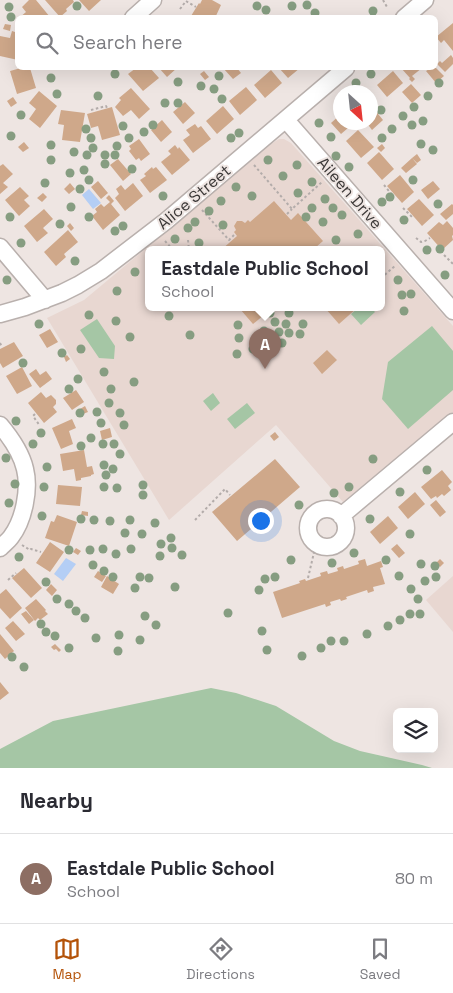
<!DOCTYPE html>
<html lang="en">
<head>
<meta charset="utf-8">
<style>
	:root { --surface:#fff; --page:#f2f2f3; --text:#2b2b33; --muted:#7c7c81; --line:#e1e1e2; --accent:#b45309 }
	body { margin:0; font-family:"Space Grotesk",sans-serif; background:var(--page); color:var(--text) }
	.controls { position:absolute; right:15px; bottom:15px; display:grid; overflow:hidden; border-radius:8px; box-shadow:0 5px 20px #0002 }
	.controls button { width:45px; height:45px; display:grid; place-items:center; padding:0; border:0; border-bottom:1px solid var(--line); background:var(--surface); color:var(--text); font:25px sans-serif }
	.compass { position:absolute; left:333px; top:85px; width:45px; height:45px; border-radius:50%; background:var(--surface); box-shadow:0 5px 20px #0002; rotate:153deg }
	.you { position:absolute; left:260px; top:520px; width:18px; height:18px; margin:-12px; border:4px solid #fff; border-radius:50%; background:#1a73e8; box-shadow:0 0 0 8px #1a73e833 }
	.badge { display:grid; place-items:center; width:32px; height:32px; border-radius:50%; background:var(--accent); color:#fff; font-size:16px; font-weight:700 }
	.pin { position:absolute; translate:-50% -41px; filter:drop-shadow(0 1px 2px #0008) }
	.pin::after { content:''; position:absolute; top:26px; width:18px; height:15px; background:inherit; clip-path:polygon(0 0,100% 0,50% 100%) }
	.popup { position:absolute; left:145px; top:246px; width:240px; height:65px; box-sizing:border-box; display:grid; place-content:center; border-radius:8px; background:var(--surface); filter:drop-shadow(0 1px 4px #0005); font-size:16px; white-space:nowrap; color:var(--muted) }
	.popup b { font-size:19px; color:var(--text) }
	.popup::after { content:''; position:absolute; left:50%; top:100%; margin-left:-10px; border:10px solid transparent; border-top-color:var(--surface) }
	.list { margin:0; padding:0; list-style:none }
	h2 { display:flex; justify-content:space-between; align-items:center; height:65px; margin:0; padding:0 20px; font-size:21px }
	h2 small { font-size:16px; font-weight:400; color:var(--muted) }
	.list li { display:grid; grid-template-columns:32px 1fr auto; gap:15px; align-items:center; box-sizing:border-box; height:90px; padding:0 20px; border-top:1px solid var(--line) }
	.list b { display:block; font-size:19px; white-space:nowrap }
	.list p { margin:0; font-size:16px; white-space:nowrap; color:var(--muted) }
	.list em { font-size:16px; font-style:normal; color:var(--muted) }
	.icon { flex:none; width:28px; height:28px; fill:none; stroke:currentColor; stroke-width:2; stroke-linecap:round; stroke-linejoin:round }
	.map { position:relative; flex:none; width:453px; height:768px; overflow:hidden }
	.search { position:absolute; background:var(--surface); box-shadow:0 5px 20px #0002; left:15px; right:15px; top:15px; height:55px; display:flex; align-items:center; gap:12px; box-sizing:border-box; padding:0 18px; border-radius:8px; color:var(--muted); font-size:19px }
	.sheet { height:155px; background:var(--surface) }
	nav { display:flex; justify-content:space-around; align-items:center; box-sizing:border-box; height:70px; border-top:1px solid var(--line); background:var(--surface); font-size:14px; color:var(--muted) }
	nav a { display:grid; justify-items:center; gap:2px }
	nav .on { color:var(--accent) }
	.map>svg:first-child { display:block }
	.built { fill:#e8d7d1; fill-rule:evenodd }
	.green { fill:#a5c6a5 }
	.water { fill:#b4cef5 }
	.building { fill:#cfa88a }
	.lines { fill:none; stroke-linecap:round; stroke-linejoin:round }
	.minor-casing { stroke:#b9b0ad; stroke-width:19 }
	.path { stroke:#b3acaa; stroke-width:2; stroke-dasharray:2.5 2.5; stroke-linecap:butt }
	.minor { stroke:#fff; stroke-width:16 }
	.tree { fill:#869d81 }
	.labels { text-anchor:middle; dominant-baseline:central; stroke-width:4; stroke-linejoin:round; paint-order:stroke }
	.street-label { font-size:16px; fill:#3c3938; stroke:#eee5e2 }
</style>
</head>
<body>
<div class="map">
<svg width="453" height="768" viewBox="0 0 453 768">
	<rect width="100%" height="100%" fill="#eee5e2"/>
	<!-- built -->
	<path class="built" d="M279,139h5l7,4 162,183v86l-110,90 -67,-77 -107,95 -122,-202 37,-18 187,-156zM149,250h232v58h-232z
		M453,576v56l-27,-32z"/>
	<!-- green -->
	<path class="green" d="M358,308h13l4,4 -14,13 -10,-11z
		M97,319l18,27 -1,13 -15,-1 -19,-28z
		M432,326l21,25v39l-45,39 -26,-30 6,-37z
		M213,393l7,10 -9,8 -8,-10z
		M247,403l8,10 -20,16 -8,-10z
		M211,688l25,5 40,13 58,35 26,10 62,14 10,3h-432v-19l53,-28z"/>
	<!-- water -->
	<path class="water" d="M89,189l12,14 -8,6 -11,-14z
		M66,558l10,6 -13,17 -9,-7z"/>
	<!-- building -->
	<path class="building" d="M29,0h7l14,17 -31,1 7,-6 -4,-5z
		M45,0h28l1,2 -8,7 1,2 -7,6z
		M79,0h22l-12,11z
		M202,0h10l9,5 -6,13h-21l-3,-2 8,-13 1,1z
		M453,23v28l-9,-11 -3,3 -5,-6z
		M5,24l6,1 -1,6 -7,-2z
		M12,31l6,2v27l-18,-4v-20l10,2z
		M451,55l2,3v6l-8,8 -8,-8 3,-3 2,2z
		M21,68h9l6,20 -19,6 -7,-23z
		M136,68h14l9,10 -16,13 -15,-17z
		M159,68h18l-10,9z
		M223,68h14l4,5 -8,6z
		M279,68h21l-12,10z
		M401,68h21l-10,8 3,3 -3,3 -3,-3 1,-1z
		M431,68h5l8,8 -8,7 -10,-12z
		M271,70l11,13 -17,15 -11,-13z
		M204,71l5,6 -4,3 -5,-6z
		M393,71l10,12 -16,14 -10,-12z
		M411,84l10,11 -9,8 -10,-11z
		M246,87l11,13 -17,15 -11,-14z
		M131,88l19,21 -11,10 -8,-9 -8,6 -8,-9 6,-7 -2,-2z
		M39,91l18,15 -17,22 -11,-9 7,-10 -7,-6z
		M13,97l4,6 -6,4 -4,-6z
		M185,102l10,11 -12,11 -10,-12z
		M223,106l11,13 -17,15 -11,-13z
		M112,107l8,28 -18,5 -4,-14 -7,2 -4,-14z
		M374,109l9,11 -11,10 -6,-8h4v-9z
		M61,110l24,3 -5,29 -18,-2 2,-15 -6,-1z
		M340,115v7h15l-14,12 -10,-11z
		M162,120l10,12 -11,10 -10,-12z
		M195,124l3,4 3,-2 10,13 -18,14 -10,-13 7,-5 -4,-5z
		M358,130l16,17 -13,11 -15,-17z
		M139,139l11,15 -9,7 -2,-3 -3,2 -7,-9 2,-2 -2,-3z
		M24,142l5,6 -6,4 -5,-5z
		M382,144l3,4 -4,4 -4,-4z
		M175,145l3,4 1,-2 11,13 -18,15 -11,-13 10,-8 -3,-3z
		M379,152l15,17 -12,11 -15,-17z
		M417,154l4,6 -4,3 -5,-5z
		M412,158l5,6 -11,9 -5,-5z
		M118,159l13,15 -8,7 -13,-16z
		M3,164l10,10 -10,9 5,4 -8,7v-28z
		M152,167l1,2 3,-2 11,13 -17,13 -10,-13 6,-4 -2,-2z
		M400,175l14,17 -12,11 -15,-17z
		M98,181l10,12 -7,6 -10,-12z
		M433,181l7,8 -12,10 -7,-9z
		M70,183l5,6 -6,5 -5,-5z
		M133,183l10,13 -18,15 -10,-13 4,-4 -3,-5 5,-4 4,5z
		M20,187l9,9 -5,4 6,6 -11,10 -14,-16z
		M43,193l4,4 -5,5 -5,-4z
		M109,195l5,6 -3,3 9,11 -17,15 -11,-14 5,-4 -2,-3 6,-5 3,3 6,-5 -4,-4z
		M419,199l15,16 -12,11 -15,-17z
		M274,201l17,19 7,-7 25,28 -8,7 2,2h-42l-2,-3 -4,3h-48l16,-14 -3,-4 2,-2 -2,-4 3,-5h5l3,2 3,-3 2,2z
		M452,204l1,1v9l-7,6 -6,-6z
		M44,209l9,10 -10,9 5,5 -11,9 -13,-16z
		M447,221l6,7v7l-1,1 1,4 -11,10 -15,-17 12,-11 4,3z
		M70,223l4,5 -3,3 -4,-5z
		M68,230l10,12 -14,12 2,3 -10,9 -12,-14z
		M242,308h16l6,7 -11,9 -13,-15z
		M260,308h11l-6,5z
		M325,308h32l-18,16z
		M50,329l8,13 -11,6 -8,-13z
		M14,342l9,14 -20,12 -3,-5v-14z
		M327,350l10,10 -15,14 -9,-11z
		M67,355l3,4 -4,3 -2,-5z
		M22,367l10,19 -15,8 -11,-18z
		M36,369l4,6 6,-4 6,8 -12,9 -11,-14z
		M76,390l8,12 -12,8 -9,-12z
		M41,392l5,6 5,-3 5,5v4l-3,3 4,5 -13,11 -16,-20z
		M85,406l3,6 -5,2 -3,-5z
		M72,419l4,9 -7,3 4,13 -12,5 -9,-21z
		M110,428l2,9 -10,3 -2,-9z
		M275,432l4,5 -5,4 -4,-5z
		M84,450l3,17 5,-1 2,8 -3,1v1l-10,2v2l-5,1 -2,-12 -11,2 -3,-17z
		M275,459l25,28 -63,54 -25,-29z
		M442,470l10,12 -4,4 3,4 -7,6 -2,-2 -5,4 -1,-2 -5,3 -10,-12z
		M58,485l24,2 -2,19 -24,-2z
		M415,492l10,12 -17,15 -10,-12z
		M436,500l10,12 -6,5 -10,-12z
		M82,511l6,1v4l-7,-1z
		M57,515l20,7 -8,24 -24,-8 6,-17 3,1z
		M388,516l10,12 -18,16 -10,-12z
		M50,542l14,10 -14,20 -14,-9z
		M397,544l8,9 -6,5 -8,-9z
		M76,548l5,3 -3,4 -5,-3z
		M365,559l2,7 14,-5 2,6 -3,1 5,16 -12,3 1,4 -6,2 -1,-3 -21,7 1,2 -6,2 -1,-2 -10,3 1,3 -5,2 -1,-3 -43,14 -9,-26 27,-9 -1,-2 6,-2 1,2 15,-5 -1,-3 7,-2 1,3 10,-3 -1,-3 6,-2 1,3 15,-5 -1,-3z
		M440,559l4,4 -4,4 -4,-4z
		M24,568l18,20 -11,10 -19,-20z
		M98,571l8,5 -4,6 -8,-5z
		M107,576l12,8 -6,10 -12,-7z
		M51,584l6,6 -5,6 -6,-6z
		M6,589l16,19 -12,11 -10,-11v-14z
		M36,599l10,11 -1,1 3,3 -8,6 -2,-2 -3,3 -10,-13z
		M26,611l8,9 -5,4 -8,-10z
		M13,621l12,13 -9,7 -11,-13z
		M0,634l14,17 -9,8 -5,-6z
		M55,644l6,6 -2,2 -3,-3 -2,1 -3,-3z
		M0,682l9,11 -9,7z"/>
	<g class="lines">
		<defs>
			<path id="minor" d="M133,18l20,-18
				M404,18l21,-18
				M286,120l167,191
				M0,247l45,53
				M0,314l25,-7 37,-14 16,-8 23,-14 65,-50 180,-153
				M0,425c11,13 21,27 25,44 5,20 -1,51 -14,68 -3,4 -7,7 -11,11
				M308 528a19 19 0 1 1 38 0a19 19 0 1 1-38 0Z
				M341,516l112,-94"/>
		</defs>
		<!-- minor casing -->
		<use href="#minor" class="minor-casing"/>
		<!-- path -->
		<path class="path" d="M383,0l4,7
			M180,9l6,-8 10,6
			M91,110l15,-4 1,2
			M254,165l38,44 30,-27
			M384,185l9,11
			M403,208l10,10
			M202,210l27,30 5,-5
			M287,214l5,-5
			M416,238l5,4 4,-1 5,-3
			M188,240l1,10
			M165,241l8,9
			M444,255l9,9
			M381,278l14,-12
			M0,343l2,4
			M35,414l-2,2 7,10
			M195,520l30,-31 5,6
			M22,545l8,5 1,-1 10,3
			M308,578l8,-34
			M8,580l8,-7"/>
		<!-- minor -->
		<use href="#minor" class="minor"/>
	</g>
	<!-- trees -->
	<g class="tree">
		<circle cx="307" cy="5" r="4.5"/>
		<circle cx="77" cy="6" r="4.5"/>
		<circle cx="257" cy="6" r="4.5"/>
		<circle cx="292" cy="6" r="4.5"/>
		<circle cx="9" cy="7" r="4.5"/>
		<circle cx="266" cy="10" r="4.5"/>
		<circle cx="373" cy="11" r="4.5"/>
		<circle cx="315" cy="13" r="4.5"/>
		<circle cx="11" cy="17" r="4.5"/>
		<circle cx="115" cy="74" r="4.5"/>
		<circle cx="371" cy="74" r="4.5"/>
		<circle cx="219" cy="76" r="4.5"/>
		<circle cx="51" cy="78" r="4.5"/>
		<circle cx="178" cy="82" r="4.5"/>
		<circle cx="356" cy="83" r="4.5"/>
		<circle cx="439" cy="83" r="4.5"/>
		<circle cx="201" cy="86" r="4.5"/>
		<circle cx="214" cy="89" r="4.5"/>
		<circle cx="57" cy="94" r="4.5"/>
		<circle cx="98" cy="96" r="4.5"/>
		<circle cx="428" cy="96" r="4.5"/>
		<circle cx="222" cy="99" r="4.5"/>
		<circle cx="165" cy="103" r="4.5"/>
		<circle cx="178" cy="103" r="4.5"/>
		<circle cx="414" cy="107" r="4.5"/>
		<circle cx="381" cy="110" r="4.5"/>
		<circle cx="21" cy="115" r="4.5"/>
		<circle cx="403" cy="116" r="4.5"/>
		<circle cx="423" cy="121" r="4.5"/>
		<circle cx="319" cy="123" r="4.5"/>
		<circle cx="153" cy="125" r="4.5"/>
		<circle cx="412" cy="125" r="4.5"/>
		<circle cx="123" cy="126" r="4.5"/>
		<circle cx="86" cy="129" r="4.5"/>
		<circle cx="392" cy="129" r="4.5"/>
		<circle cx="144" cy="132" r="4.5"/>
		<circle cx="239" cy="133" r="4.5"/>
		<circle cx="11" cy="136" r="4.5"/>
		<circle cx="331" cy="137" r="4.5"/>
		<circle cx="91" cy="138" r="4.5"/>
		<circle cx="129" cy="138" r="4.5"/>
		<circle cx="231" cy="138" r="4.5"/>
		<circle cx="382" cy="138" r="4.5"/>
		<circle cx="421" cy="144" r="4.5"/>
		<circle cx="51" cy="145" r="4.5"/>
		<circle cx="117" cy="146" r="4.5"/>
		<circle cx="93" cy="148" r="4.5"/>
		<circle cx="433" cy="150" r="4.5"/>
		<circle cx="74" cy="152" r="4.5"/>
		<circle cx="87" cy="155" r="4.5"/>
		<circle cx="105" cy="155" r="4.5"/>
		<circle cx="115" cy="155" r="4.5"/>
		<circle cx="336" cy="156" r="4.5"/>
		<circle cx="51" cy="160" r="4.5"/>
		<circle cx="268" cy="160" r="4.5"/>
		<circle cx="105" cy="164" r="4.5"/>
		<circle cx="297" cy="165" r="4.5"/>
		<circle cx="349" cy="167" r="4.5"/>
		<circle cx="132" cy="169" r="4.5"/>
		<circle cx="84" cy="170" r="4.5"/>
		<circle cx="70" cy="173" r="4.5"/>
		<circle cx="283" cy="176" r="4.5"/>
		<circle cx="89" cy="180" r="4.5"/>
		<circle cx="413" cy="180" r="4.5"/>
		<circle cx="312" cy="182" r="4.5"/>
		<circle cx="45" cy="183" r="4.5"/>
		<circle cx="236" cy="187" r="4.5"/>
		<circle cx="80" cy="189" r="4.5"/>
		<circle cx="298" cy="193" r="4.5"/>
		<circle cx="163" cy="196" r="4.5"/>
		<circle cx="252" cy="196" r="4.5"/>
		<circle cx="390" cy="197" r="4.5"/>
		<circle cx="325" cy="199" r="4.5"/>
		<circle cx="221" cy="201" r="4.5"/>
		<circle cx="382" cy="202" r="4.5"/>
		<circle cx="438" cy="204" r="4.5"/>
		<circle cx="71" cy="207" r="4.5"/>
		<circle cx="312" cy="208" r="4.5"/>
		<circle cx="333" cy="208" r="4.5"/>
		<circle cx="209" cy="211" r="4.5"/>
		<circle cx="342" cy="215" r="4.5"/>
		<circle cx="10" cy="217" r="4.5"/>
		<circle cx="89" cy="217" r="4.5"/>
		<circle cx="306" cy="217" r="4.5"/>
		<circle cx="404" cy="220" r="4.5"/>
		<circle cx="195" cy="222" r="4.5"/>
		<circle cx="323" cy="222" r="4.5"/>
		<circle cx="60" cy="224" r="4.5"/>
		<circle cx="223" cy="225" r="4.5"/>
		<circle cx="123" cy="226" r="4.5"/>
		<circle cx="188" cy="228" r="4.5"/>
		<circle cx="115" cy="231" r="4.5"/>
		<circle cx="358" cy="234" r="4.5"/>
		<circle cx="175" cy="239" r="4.5"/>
		<circle cx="336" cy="240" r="4.5"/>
		<circle cx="21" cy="243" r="4.5"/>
		<circle cx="199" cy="243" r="4.5"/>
		<circle cx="440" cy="249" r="4.5"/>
		<circle cx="427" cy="250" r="4.5"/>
		<circle cx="75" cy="261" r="4.5"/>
		<circle cx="135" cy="272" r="4.5"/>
		<circle cx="445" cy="275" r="4.5"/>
		<circle cx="7" cy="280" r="4.5"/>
		<circle cx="398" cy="280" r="4.5"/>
		<circle cx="117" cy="291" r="4.5"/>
		<circle cx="411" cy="294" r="4.5"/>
		<circle cx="402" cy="295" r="4.5"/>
		<circle cx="404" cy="311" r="4.5"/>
		<circle cx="270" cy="313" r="4.5"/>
		<circle cx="289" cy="313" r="4.5"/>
		<circle cx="89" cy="315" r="4.5"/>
		<circle cx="169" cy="316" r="4.5"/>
		<circle cx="116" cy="321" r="4.5"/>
		<circle cx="275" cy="322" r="4.5"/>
		<circle cx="39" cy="324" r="4.5"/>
		<circle cx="286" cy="324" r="4.5"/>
		<circle cx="303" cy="324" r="4.5"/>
		<circle cx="238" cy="325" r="4.5"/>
		<circle cx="264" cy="331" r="4.5"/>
		<circle cx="279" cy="332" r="4.5"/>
		<circle cx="289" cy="333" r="4.5"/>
		<circle cx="300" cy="334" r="4.5"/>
		<circle cx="190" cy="335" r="4.5"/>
		<circle cx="130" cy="337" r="4.5"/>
		<circle cx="239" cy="338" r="4.5"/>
		<circle cx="282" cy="343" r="4.5"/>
		<circle cx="81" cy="349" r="4.5"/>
		<circle cx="253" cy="349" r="4.5"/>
		<circle cx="62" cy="353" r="4.5"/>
		<circle cx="237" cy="354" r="4.5"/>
		<circle cx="23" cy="363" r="4.5"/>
		<circle cx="104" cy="372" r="4.5"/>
		<circle cx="78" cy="379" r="4.5"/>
		<circle cx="134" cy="382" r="4.5"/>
		<circle cx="69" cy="389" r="4.5"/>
		<circle cx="111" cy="389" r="4.5"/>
		<circle cx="109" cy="403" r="4.5"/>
		<circle cx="97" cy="412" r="4.5"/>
		<circle cx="80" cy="413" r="4.5"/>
		<circle cx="120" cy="413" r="4.5"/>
		<circle cx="16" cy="421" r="4.5"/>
		<circle cx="101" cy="423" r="4.5"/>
		<circle cx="124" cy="425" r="4.5"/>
		<circle cx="41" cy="433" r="4.5"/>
		<circle cx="91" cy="438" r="4.5"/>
		<circle cx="33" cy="444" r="4.5"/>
		<circle cx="103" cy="444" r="4.5"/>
		<circle cx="114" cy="444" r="4.5"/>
		<circle cx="81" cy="446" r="4.5"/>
		<circle cx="120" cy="454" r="4.5"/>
		<circle cx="6" cy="458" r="4.5"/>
		<circle cx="373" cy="459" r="4.5"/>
		<circle cx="104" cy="465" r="4.5"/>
		<circle cx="47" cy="467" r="4.5"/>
		<circle cx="113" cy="469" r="4.5"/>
		<circle cx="427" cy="470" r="4.5"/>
		<circle cx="106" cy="475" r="4.5"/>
		<circle cx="15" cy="484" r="4.5"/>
		<circle cx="143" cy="485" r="4.5"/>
		<circle cx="44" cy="487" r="4.5"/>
		<circle cx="104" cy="487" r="4.5"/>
		<circle cx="349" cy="487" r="4.5"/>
		<circle cx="117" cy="488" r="4.5"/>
		<circle cx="400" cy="492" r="4.5"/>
		<circle cx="334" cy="493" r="4.5"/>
		<circle cx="143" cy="495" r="4.5"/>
		<circle cx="9" cy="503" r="4.5"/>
		<circle cx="299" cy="505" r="4.5"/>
		<circle cx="42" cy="516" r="4.5"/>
		<circle cx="81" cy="519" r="4.5"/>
		<circle cx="370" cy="519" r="4.5"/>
		<circle cx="94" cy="520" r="4.5"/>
		<circle cx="130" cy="520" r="4.5"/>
		<circle cx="110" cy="521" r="4.5"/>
		<circle cx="155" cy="523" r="4.5"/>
		<circle cx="125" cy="533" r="4.5"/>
		<circle cx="142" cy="534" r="4.5"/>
		<circle cx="410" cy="534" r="4.5"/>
		<circle cx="171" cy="538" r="4.5"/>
		<circle cx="161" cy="544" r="4.5"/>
		<circle cx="172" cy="548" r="4.5"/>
		<circle cx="103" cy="549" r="4.5"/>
		<circle cx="131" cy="549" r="4.5"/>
		<circle cx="69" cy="550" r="4.5"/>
		<circle cx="90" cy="550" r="4.5"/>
		<circle cx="354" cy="553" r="4.5"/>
		<circle cx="116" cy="554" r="4.5"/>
		<circle cx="182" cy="555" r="4.5"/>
		<circle cx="160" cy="556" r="4.5"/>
		<circle cx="19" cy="557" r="4.5"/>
		<circle cx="291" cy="560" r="4.5"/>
		<circle cx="386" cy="560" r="4.5"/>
		<circle cx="332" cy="563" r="4.5"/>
		<circle cx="421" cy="564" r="4.5"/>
		<circle cx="93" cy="565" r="4.5"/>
		<circle cx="435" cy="566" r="4.5"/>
		<circle cx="104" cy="571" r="4.5"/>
		<circle cx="399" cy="576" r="4.5"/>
		<circle cx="113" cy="577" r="4.5"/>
		<circle cx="140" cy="577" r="4.5"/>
		<circle cx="275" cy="577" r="4.5"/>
		<circle cx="436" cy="577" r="4.5"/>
		<circle cx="149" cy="578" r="4.5"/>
		<circle cx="265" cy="579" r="4.5"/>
		<circle cx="425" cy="581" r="4.5"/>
		<circle cx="46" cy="582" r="4.5"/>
		<circle cx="175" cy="587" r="4.5"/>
		<circle cx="135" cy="588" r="4.5"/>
		<circle cx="411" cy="589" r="4.5"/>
		<circle cx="259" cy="590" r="4.5"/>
		<circle cx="57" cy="599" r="4.5"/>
		<circle cx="418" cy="599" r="4.5"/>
		<circle cx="69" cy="604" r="4.5"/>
		<circle cx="76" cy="611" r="4.5"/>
		<circle cx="228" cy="613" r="4.5"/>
		<circle cx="410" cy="614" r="4.5"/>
		<circle cx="420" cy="614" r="4.5"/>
		<circle cx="145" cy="616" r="4.5"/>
		<circle cx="85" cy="618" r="4.5"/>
		<circle cx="400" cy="620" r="4.5"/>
		<circle cx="41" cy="624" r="4.5"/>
		<circle cx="156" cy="625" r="4.5"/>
		<circle cx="388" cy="626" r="4.5"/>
		<circle cx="262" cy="631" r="4.5"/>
		<circle cx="46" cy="632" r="4.5"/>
		<circle cx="367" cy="634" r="4.5"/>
		<circle cx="119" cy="635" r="4.5"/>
		<circle cx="55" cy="636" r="4.5"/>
		<circle cx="96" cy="638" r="4.5"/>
		<circle cx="140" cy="640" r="4.5"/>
		<circle cx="331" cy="641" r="4.5"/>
		<circle cx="344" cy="641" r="4.5"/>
		<circle cx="69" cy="648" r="4.5"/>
		<circle cx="321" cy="648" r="4.5"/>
		<circle cx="267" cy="650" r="4.5"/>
		<circle cx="118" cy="651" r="4.5"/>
		<circle cx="302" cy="656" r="4.5"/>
		<circle cx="12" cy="657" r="4.5"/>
		<circle cx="24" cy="667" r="4.5"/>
	</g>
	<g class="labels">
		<!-- street labels -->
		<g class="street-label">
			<text transform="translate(350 193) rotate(49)">Aileen Drive</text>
			<text transform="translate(194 197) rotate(-40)">Alice Street</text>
		</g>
	</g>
</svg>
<div class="controls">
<button><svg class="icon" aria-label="layers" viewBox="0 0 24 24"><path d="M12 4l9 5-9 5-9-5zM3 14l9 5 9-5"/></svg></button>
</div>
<svg class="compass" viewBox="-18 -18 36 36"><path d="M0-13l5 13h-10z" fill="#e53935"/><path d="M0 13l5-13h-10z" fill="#7c7c81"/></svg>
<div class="you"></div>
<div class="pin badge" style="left:265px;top:369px;background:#8d6e63">A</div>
<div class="popup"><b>Eastdale Public School</b>School</div>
<div class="search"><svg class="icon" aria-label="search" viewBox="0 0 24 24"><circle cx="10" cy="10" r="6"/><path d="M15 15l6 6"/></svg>Search here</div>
</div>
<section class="sheet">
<h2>Nearby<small></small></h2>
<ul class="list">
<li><span class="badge" style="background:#8d6e63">A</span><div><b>Eastdale Public School</b><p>School</p></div><em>80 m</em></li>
</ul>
</section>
<nav>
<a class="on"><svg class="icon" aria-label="map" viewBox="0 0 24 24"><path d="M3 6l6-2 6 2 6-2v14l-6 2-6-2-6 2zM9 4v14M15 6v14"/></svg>Map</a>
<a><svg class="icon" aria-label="directions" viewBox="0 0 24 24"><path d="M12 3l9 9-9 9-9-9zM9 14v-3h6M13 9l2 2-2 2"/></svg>Directions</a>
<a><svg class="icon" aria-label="saved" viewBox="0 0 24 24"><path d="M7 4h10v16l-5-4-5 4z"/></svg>Saved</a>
</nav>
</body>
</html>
